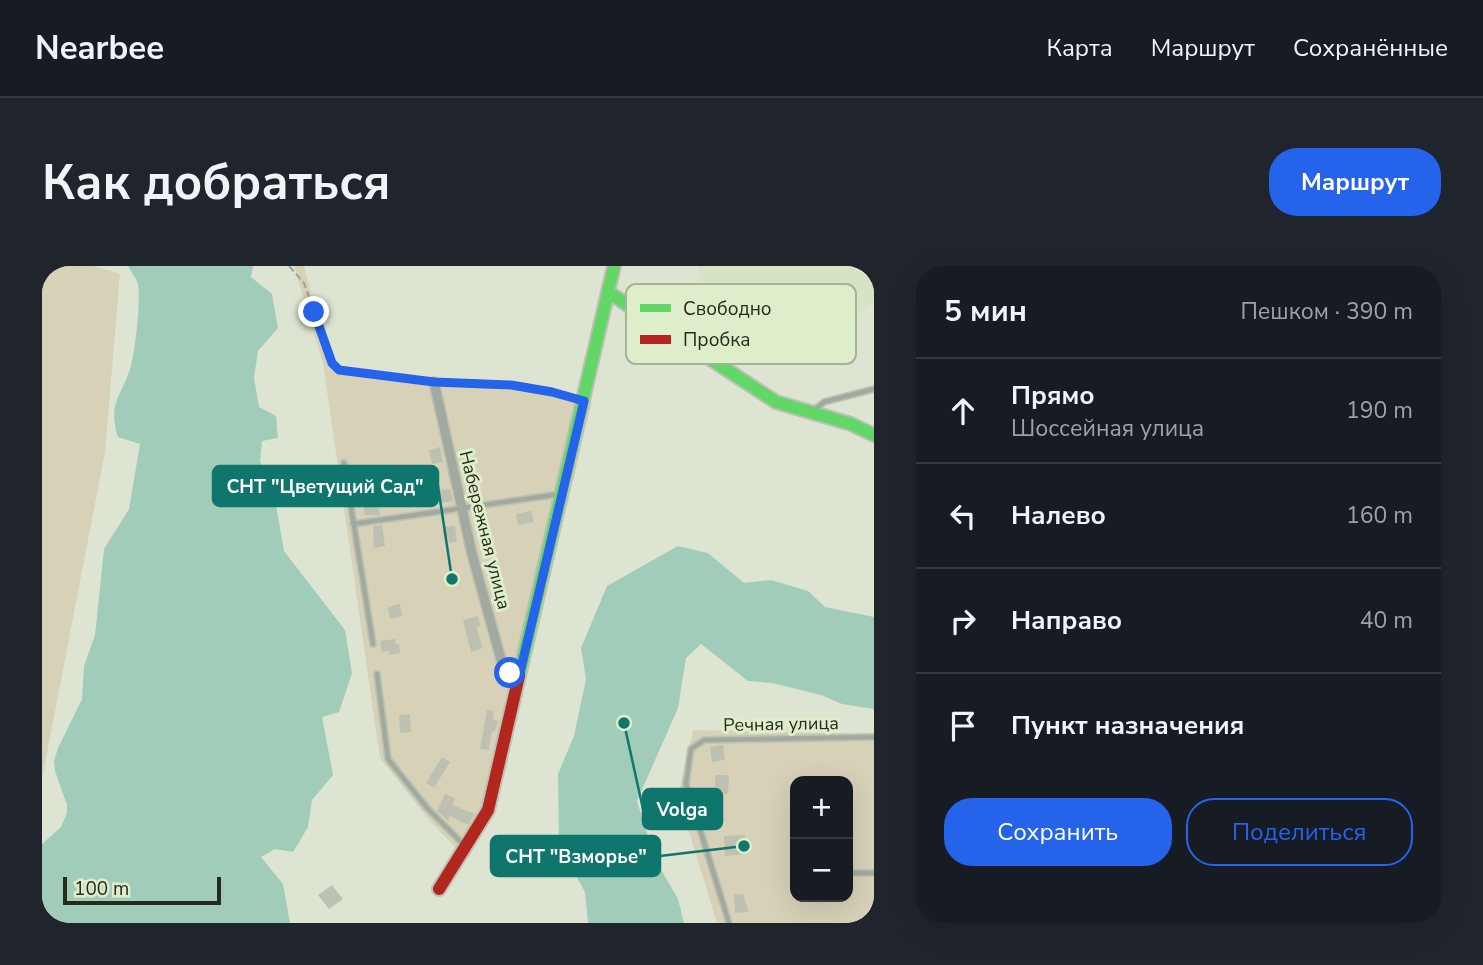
<!DOCTYPE html>
<html lang="ru">
<head>
<meta charset="utf-8">
<style>
	:root { --surface:#171b24; --page:#20242c; --text:#f1f3f6; --muted:#9ea1a6; --line:#363941; --accent:#2563eb }
	body { margin:0; font-family:"Nunito Sans",sans-serif; background:var(--page); color:var(--text) }
	.controls { position:absolute; right:21px; bottom:21px; display:grid; overflow:hidden; border-radius:14px; box-shadow:0 7px 28px #0002 }
	.controls button { width:63px; height:63px; display:grid; place-items:center; padding:0; border:0; border-bottom:2px solid var(--line); background:var(--surface); color:var(--text); font:35px sans-serif }
	.scale { position:absolute; left:21px; bottom:18px; width:158px; box-sizing:border-box; padding-left:7px; border:4px solid #262b1e; border-top:0; font-size:19px; line-height:24px; white-space:nowrap; color:#262b1e; -webkit-text-stroke:5px #deedca; paint-order:stroke }
	.stop { position:absolute; width:21px; height:21px; margin:-16px; border:5px solid #2563eb; border-radius:50%; background:#fff }
	.stop.end { background:#2563eb; border-color:#fff; box-shadow:0 2px 7px #0008 }
	.list { margin:0; padding:0; list-style:none }
	h2 { display:flex; justify-content:space-between; align-items:center; height:91px; margin:0; padding:0 28px; font-size:30px }
	h2 small { font-size:23px; font-weight:400; color:var(--muted) }
	.list li { display:grid; grid-template-columns:46px 1fr auto; gap:21px; align-items:center; box-sizing:border-box; height:105px; padding:0 28px; border-top:2px solid var(--line) }
	.list b { display:block; font-size:26px; white-space:nowrap }
	.list p { margin:0; font-size:23px; white-space:nowrap; color:var(--muted) }
	.list em { font-size:23px; font-style:normal; color:var(--muted) }
	.actions { display:flex; gap:14px; padding:21px 28px }
	.actions a { flex:1; padding:16px 0; border:2px solid var(--accent); border-radius:28px; text-align:center; font-size:24px; color:var(--accent) }
	.actions .main { background:var(--accent); color:#fff }
	.icon { flex:none; width:38px; height:38px; fill:none; stroke:currentColor; stroke-width:2; stroke-linecap:round; stroke-linejoin:round }
	.map { position:relative; flex:none; width:832px; height:657px; overflow:hidden; border-radius:28px }
	header { display:flex; align-items:center; gap:42px; box-sizing:border-box; height:98px; padding:0 35px; background:var(--surface); border-bottom:2px solid var(--line) }
	header strong { font-size:33px }
	nav { display:flex; gap:38px; margin-inline-start:auto; font-size:24px }
	.intro { display:flex; align-items:center; justify-content:space-between; box-sizing:border-box; height:168px; padding:0 42px }
	h1 { margin:0; font-size:49px }
	.button { padding:18px 32px; border-radius:28px; background:var(--accent); color:#fff; font-size:24px; font-weight:700 }
	main { display:flex; gap:42px; padding:0 42px }
	aside { flex:1; background:var(--surface); border-radius:28px; box-shadow:0 7px 28px #0002 }
	.map>svg:first-child { display:block }
	.built { fill:#d6e3c4 }
	.green { fill:#d7d1b8; fill-rule:evenodd }
	.water { fill:#a2ccba }
	.building { fill:#bec1b2 }
	.lines { fill:none; stroke-linecap:round; stroke-linejoin:round }
	.lane-casing { stroke:#bbc2b3; stroke-width:8 }
	.street-casing { stroke:#bbc2b3; stroke-width:12 }
	.fast-casing { stroke:#bbc2b3; stroke-width:16 }
	.jam-casing { stroke:#bbc2b3; stroke-width:16 }
	.path { stroke:#9ea49b; stroke-width:2; stroke-dasharray:7 3.5; stroke-linecap:butt }
	.lane { stroke:#a2a99f; stroke-width:4.5 }
	.street { stroke:#a2a99f; stroke-width:9 }
	.fast { stroke:#63d668; stroke-width:12 }
	.jam { stroke:#b3261e; stroke-width:12 }
	.route { stroke:#2563eb; stroke-width:9 }
	.labels { text-anchor:middle; dominant-baseline:central; stroke-width:6; stroke-linejoin:round; paint-order:stroke }
	.street-label { font-size:18px; fill:#262b1e; stroke:#deedca }
	.key { fill:#deedca; stroke:#a7b396; stroke-width:2 }
	.key-label { font-size:19px; fill:#262b1e }
	.leader { fill:none; stroke:#0f766e; stroke-width:2.5 }
	.callout-dot { fill:#0f766e; stroke:#deedca; stroke-width:2.5 }
	.callout { fill:#0f766e; stroke:#0f766e; stroke-width:2.5 }
	.callout-label { font-size:19px; text-anchor:middle; font-weight:bold; fill:#fff }
</style>
</head>
<body>
<header>
<strong>Nearbee</strong>
<nav><a>Карта</a><a>Маршрут</a><a>Сохранённые</a></nav>
</header>
<div class="intro"><h1>Как добраться</h1><a class="button">Маршрут</a></div>
<main>
<div class="map">
<svg width="832" height="657" viewBox="0 0 832 657">
	<rect width="100%" height="100%" fill="#dde5d2"/>
	<!-- built -->
	<path class="built" d="M656,0h176v35l-25,20 -71,40 -28,-48 -44,-12z"/>
	<!-- green -->
	<path class="green" d="M0,0h52l26,8 -15,178 -63,327z
		M252,0h10l26,101 262,34 -97,410 -26,46 -11,-7 -29,-30 -49,-62 -57,-395z
		M651,464l181,4v189h-157l-39,-127zM753,515h53v116h-53z"/>
	<!-- water -->
	<path class="water" d="M86,0h125l-2,11 21,17 6,34 -20,23 -4,27 5,29 17,9 2,22 -16,3 -2,21 11,14 13,75 61,79 7,43 -13,39 -17,5 11,58 -21,25 -4,27 -15,25 -18,-3 -14,8 22,27 7,39h-248v-79l19,-17 6,-14v-8l-12,-34 -1,-10 4,-13 24,-49 2,-33 11,-31 9,-86 25,-40 11,-65 -22,-7c-11,-34 4,-41 13,-71 4,-15 10,-66 7,-81 -1,-6 -7,-13 -10,-19z
		M636,280l30,7 36,30 27,-3 37,11 17,16 49,10v92l-32,-5 -21,-9 -49,-12 -24,-2 -47,-37 -15,14 -8,50 -41,93 18,58 23,40 6,24h-96l-3,-31 -26,-47 -1,-71 16,-38 12,-57 -5,-31 26,-62z"/>
	<!-- building -->
	<path class="building" d="M398,181l3,15 -11,2 -3,-14z
		M408,223l3,12 -13,2 -1,-13z
		M334,228l4,21h-15l-3,-18z
		M489,245l3,11 -16,3 -2,-11z
		M340,259l3,21 -11,2 -1,-22z
		M413,260l2,16 -8,1 -1,-6 -4,1 -1,-11z
		M358,338l2,12 -12,3 -2,-12z
		M436,350l2,10 -4,1 7,21 -12,4 -8,-32z
		M353,373l1,5h3l1,9 -11,2v-4l-7,1 -2,-11z
		M445,444l7,1 -1,9 5,1 -3,11 -3,-1 -3,19 -9,-1z
		M368,448l1,18 -11,1 -1,-18z
		M681,479l2,15 -13,2 -2,-15z
		M400,491l8,5 -16,26 -8,-5z
		M673,509h14l-1,19h-13z
		M403,528l10,4 -3,7 23,9 -7,11 -18,-9 -2,5 -11,-10z
		M703,569l1,19 -21,2 -1,-20z
		M290,619l11,14 -14,10 -11,-14z
		M701,628l6,18 -14,1 -1,-18z"/>
	<g class="lines">
		<defs>
			<path id="lane" d="M772,144l10,-8 50,-13
				M302,197l29,181
				M311,258l207,-30
				M335,408l11,85 40,50 37,37
				M806,607h26
				M752,608h1
				M687,657l-43,-139 5,-35 13,-9 170,-3"/>
			<path id="street" d="M392,116l38,172 30,109 8,10 9,4"/>
			<path id="fast" d="M566,26l168,110 75,22 23,11
				M477,410l95,-410"/>
			<path id="jam" d="M397,623l49,-79 31,-134"/>
		</defs>
		<!-- lane casing -->
		<use href="#lane" class="lane-casing"/>
		<!-- street casing -->
		<use href="#street" class="street-casing"/>
		<!-- fast casing -->
		<use href="#fast" class="fast-casing"/>
		<!-- jam casing -->
		<use href="#jam" class="jam-casing"/>
		<!-- path -->
		<path class="path" d="M247,0l15,17 28,80 7,7 85,11
			M401,115l68,4 62,13"/>
		<!-- lane -->
		<use href="#lane" class="lane"/>
		<!-- street -->
		<use href="#street" class="street"/>
		<!-- fast -->
		<use href="#fast" class="fast"/>
		<!-- jam -->
		<use href="#jam" class="jam"/>
	</g>
	<g class="lines">
		<!-- route -->
		<path class="route" d="M272,46l18,51 7,7 95,12 77,3 41,7 32,9 -65,276 -9,-4"/>
	</g>
	<g class="labels">
		<!-- street labels -->
		<g class="street-label">
			<text transform="translate(443 264) rotate(76)">Набережная улица</text>
			<text transform="translate(739 458) rotate(-1)">Речная улица</text>
		</g>
	</g>
	<!-- legend -->
	<rect x="584" y="18" width="230" height="80" rx="10" class="key"/>
	<rect x="598" y="38" width="31" height="8" fill="#63d668"/>
	<rect x="598" y="69" width="31" height="9" fill="#b3261e"/>
	<g class="key-label">
		<text x="641" y="49">Свободно</text>
		<text x="641" y="80">Пробка</text>
	</g>
	<!-- callouts -->
	<path class="leader" d="M410 313L396 220M582 457L601 543M702 580L618 590"/>
	<g class="callout-dot">
		<circle cx="410" cy="313" r="7"/>
		<circle cx="582" cy="457" r="7"/>
		<circle cx="702" cy="580" r="7"/>
	</g>
	<g class="callout">
		<rect x="171" y="200" width="225" height="40" rx="7"/>
		<rect x="601" y="523" width="79" height="40" rx="7"/>
		<rect x="449" y="570" width="169" height="40" rx="7"/>
	</g>
	<g class="callout-label">
		<text x="283" y="227">СНТ "Цветущий Сад"</text>
		<text x="640" y="550">Volga</text>
		<text x="534" y="597">СНТ "Взморье"</text>
	</g>
</svg>
<div class="controls">
<button>+</button>
<button>−</button>
</div>
<div class="scale">100 m</div>
<div class="stop" style="left:468px;top:407px"></div>
<div class="stop end" style="left:272px;top:46px"></div>
</div>
<aside>
<h2>5 мин<small>Пешком · 390 m</small></h2>
<ul class="list">
<li><svg class="icon" aria-label="ahead" viewBox="0 0 24 24"><path d="M12 20V5M6 11l6-6 6 6"/></svg><div><b>Прямо</b><p>Шоссейная улица</p></div><em>190 m</em></li>
<li><svg class="icon" aria-label="left" viewBox="0 0 24 24"><path d="M17 20v-9H6M10 6l-5 5 5 5"/></svg><div><b>Налево</b></div><em>160 m</em></li>
<li><svg class="icon" aria-label="right" viewBox="0 0 24 24"><path d="M7 20v-9h11M14 6l5 5-5 5"/></svg><div><b>Направо</b></div><em>40 m</em></li>
<li><svg class="icon" aria-label="arrive" viewBox="0 0 24 24"><path d="M6 21V4h12l-3 4 3 4H6"/></svg><div><b>Пункт назначения</b></div></li>
</ul>
<div class="actions"><a class="main">Сохранить</a><a>Поделиться</a></div>
</aside>
</main>
</body>
</html>
